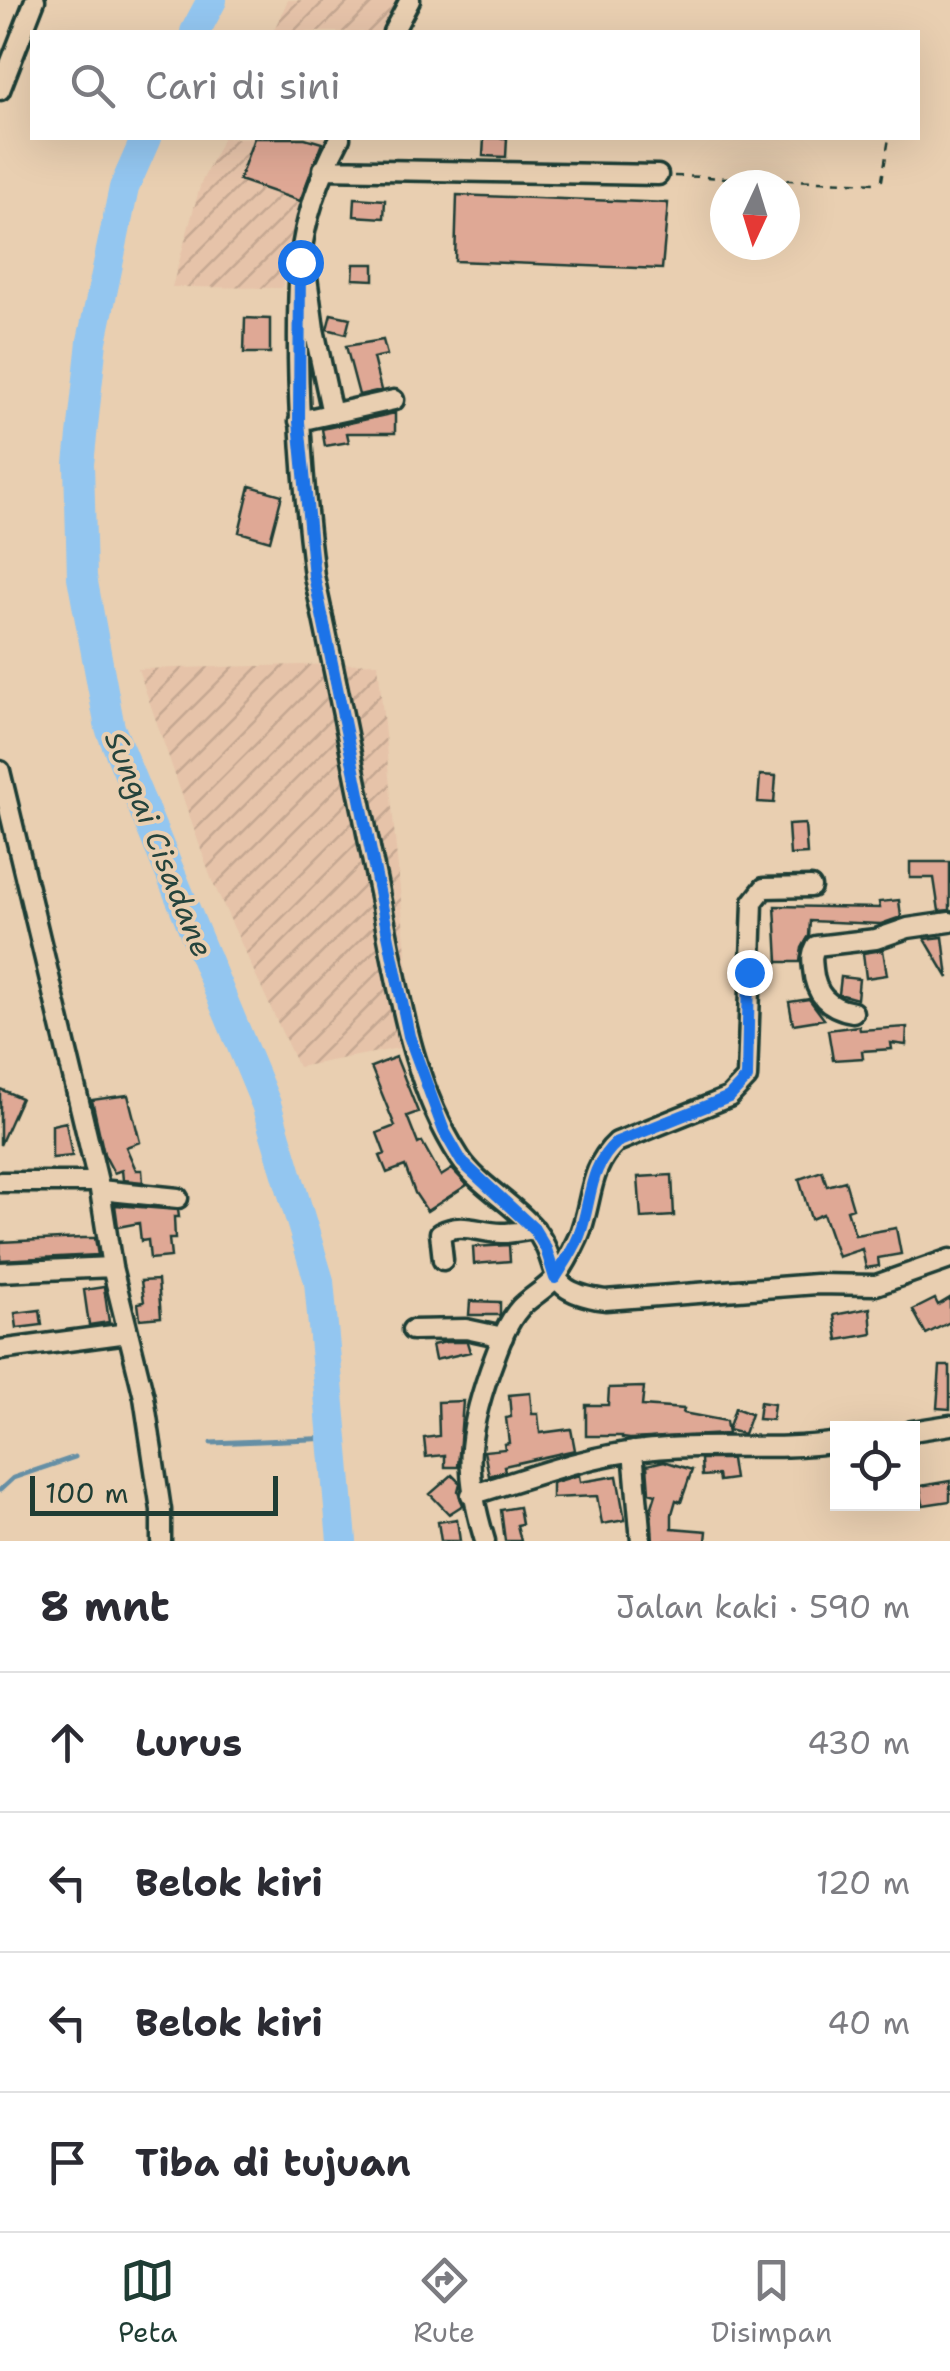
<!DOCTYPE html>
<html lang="id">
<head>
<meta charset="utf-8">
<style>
	:root { --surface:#fff; --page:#f2f2f3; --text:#2b2b33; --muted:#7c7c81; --line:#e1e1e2; --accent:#1f3d34 }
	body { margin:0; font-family:"Shantell Sans",sans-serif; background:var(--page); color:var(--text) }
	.controls { position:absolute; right:30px; bottom:30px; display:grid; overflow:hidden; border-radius:0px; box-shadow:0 10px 40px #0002 }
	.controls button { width:90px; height:90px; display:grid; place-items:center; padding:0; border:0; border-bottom:2px solid var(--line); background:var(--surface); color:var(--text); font:50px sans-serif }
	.compass { position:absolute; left:710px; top:170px; width:90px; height:90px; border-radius:50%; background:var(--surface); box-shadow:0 10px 40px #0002; rotate:184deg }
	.scale { position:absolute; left:30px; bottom:25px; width:248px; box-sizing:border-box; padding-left:10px; border:5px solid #1f3d34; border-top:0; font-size:28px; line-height:35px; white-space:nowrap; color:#1f3d34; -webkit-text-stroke:8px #e9cfb1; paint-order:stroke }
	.stop { position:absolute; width:30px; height:30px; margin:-22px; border:8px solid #1a73e8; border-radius:50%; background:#fff }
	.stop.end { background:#1a73e8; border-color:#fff; box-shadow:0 2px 10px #0008 }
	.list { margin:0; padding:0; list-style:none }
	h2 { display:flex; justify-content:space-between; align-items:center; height:130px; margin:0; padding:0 40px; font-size:42px }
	h2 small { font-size:32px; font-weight:400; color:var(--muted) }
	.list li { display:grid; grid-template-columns:65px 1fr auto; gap:30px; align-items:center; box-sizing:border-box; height:140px; padding:0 40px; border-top:2px solid var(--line) }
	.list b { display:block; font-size:38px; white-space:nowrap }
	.list em { font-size:32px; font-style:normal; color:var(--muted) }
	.icon { flex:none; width:55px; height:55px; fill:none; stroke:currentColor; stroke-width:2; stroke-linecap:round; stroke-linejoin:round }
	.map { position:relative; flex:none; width:950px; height:1541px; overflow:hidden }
	.search { position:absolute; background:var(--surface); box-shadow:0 10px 40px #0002; left:30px; right:30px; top:30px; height:110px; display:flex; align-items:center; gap:25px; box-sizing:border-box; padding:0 35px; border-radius:0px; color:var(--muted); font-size:38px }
	.sheet { height:690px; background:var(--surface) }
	nav { display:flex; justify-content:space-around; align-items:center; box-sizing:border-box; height:140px; border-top:2px solid var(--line); background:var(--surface); font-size:28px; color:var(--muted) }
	nav a { display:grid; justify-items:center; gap:5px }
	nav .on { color:var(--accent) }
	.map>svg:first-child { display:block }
	.industrial { fill:url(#industrial-furrows) }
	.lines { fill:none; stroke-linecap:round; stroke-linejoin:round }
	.stream { stroke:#658fa5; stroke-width:5 }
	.river { stroke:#93c6f0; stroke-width:30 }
	.building { fill:#dfa895; stroke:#1f3d34; stroke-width:2.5 }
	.minor-casing { stroke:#1f3d34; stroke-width:25 }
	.path { stroke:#1f3d34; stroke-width:2.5; stroke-dasharray:8 8; stroke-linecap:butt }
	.minor { stroke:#e9cfb1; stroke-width:18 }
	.route { stroke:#1a73e8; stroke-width:12 }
	.labels { text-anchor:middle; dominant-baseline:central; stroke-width:8; stroke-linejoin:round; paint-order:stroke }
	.water-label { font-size:30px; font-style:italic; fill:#25443d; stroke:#e9cfb1 }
</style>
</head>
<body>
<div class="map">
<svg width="950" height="1541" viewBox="0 0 950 1541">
	<defs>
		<pattern id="industrial-furrows" width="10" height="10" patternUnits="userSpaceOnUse" patternTransform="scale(2.5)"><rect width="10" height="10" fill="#e6c3a9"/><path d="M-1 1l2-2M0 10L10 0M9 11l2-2" fill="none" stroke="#c5a892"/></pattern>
	</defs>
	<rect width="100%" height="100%" fill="#e9cfb1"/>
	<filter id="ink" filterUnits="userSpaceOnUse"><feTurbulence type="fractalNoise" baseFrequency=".01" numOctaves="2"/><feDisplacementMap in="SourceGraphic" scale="20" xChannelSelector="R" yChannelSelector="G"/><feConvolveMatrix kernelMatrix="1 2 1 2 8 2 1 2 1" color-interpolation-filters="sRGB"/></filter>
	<g filter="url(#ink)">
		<!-- industrial -->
		<path class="industrial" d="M288,0h113l-17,32h-111z
			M223,138h106l-13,24 -34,126 -110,-1 29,-104z
			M378,663l37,382 -117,22 -87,-189 -73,-209z"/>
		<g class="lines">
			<!-- stream -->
			<path class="stream" d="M211,1443l124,-5
				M0,1490l13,-12 62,-21"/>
			<!-- river -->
			<path class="river" d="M195,32l17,-32
				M146,138l-22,50 -32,153 -13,123 3,113 28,151 156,376 53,177 23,260"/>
		</g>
		<!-- building -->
		<path class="building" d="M254,138h51l17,5 -22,58 -61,-21z
			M484,138h23l-1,19 -23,-1z
			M457,195l211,8 -6,66 -207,-8z
			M355,198l30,2 -1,18 -30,-2z
			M354,264h20v16l-21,-1z
			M331,314l19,4 -4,16 -19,-5z
			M245,318l25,1v34h-26z
			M383,340l4,15 -14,3 8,32 -22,5 -13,-49z
			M395,413v20h-48l2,9 -24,4 -3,-17z
			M250,486l32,9 -12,46 -31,-9z
			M760,775l16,1 -2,27 -16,-1z
			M805,824l2,30 -17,1 -2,-30z
			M910,862h40v48l-11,1 -5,-33h-24z
			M899,900l2,17 -20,7 -71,-3 -1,15 -7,12 -2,14h-22l-3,-56 105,2 -1,-6z
			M943,937l5,41 -23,-39z
			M883,950l4,25 -21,3 -3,-25z
			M841,977l18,2 -2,20 -18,-5z
			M809,999l15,20 -31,5 -4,-22z
			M859,1026l1,4 47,-3 -1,18 -15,-2 1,6 -30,2 1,7 -30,2 -5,-30z
			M396,1057l22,55 -11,4 11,28 4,-2 19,34 11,-7 15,16 -40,26 -12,-18 -10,-27 -18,7 -7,-17 5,-2 -8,-21 18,-7 -24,-59z
			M0,1089l21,9 -21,47z
			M128,1095l12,47 -14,5 10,23h6l1,12 -20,-2 -1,-10 -8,3 -10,-19 -12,-54z
			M66,1122l6,34 -20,2v-33z
			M822,1171l5,15 18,-5 8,27 -6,2 8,25 41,-7 5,26 -23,4 1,8 -13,2 -4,-19 -24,8 -15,-43 -12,5 -12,-40z
			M672,1175l2,41 -33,2 -3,-41z
			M115,1205l63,5 1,7h-5l1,22h-6l2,18 -21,2 -2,-19 -7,1 -2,-18 -21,4z
			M82,1238h13l3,17 -98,5v-18z
			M509,1245l1,16 -36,3 -1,-17z
			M158,1280l3,37 -21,2 -2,-16 6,-1 -3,-21z
			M104,1287l5,35 -20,3 -5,-35z
			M950,1298v24l-24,12 -13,-24 22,-11 3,6z
			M470,1301l30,1v13h-31z
			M870,1308l2,26 -34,6 -4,-25z
			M40,1310l2,15 -25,3 -2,-15z
			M446,1342h21l3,10 -35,8 -3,-15z
			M940,1366h10v43l-13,-1z
			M644,1387l-2,19 42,3 -1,4 43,8 2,13 -98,5 -8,-1v-2h-36v-31h22l1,-17z
			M530,1393l2,21h6l2,19 31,-4 4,21 -71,16 1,5 -16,5 -5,-25 21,-2 -1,-5 5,-1 -3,-25 5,-1 -2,-22z
			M463,1401l-5,66h-13v-12l-19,2 -2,-19 15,-2 -1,-34z
			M760,1402l14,2 -2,16 -14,-1z
			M735,1408l16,6 -7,20 -16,-4z
			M701,1459h30l3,20 -15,2 -1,-6 -16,1z
			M664,1461l28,9 -11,32 -5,-2 -4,14v14l35,3 -1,10h-53l-2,-31 5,-16 -7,-2 -2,-27z
			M452,1475l8,8 -2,8 5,14 -14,9 -19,-20z
			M579,1475l1,7 37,-6 8,44 -23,4 -5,-28 -45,2v-15z
			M950,1481v20l-27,4 -3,-19z
			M519,1507l3,17 -5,1 4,16h-16l-4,-31z
			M457,1519l3,22h-19l-3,-19z"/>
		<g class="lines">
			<defs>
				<path id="minor" d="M393,32l17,-32
					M0,90l35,-90
					M340,138c-21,39 -35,80 -40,124 -6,105 1,209 14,314 23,106 44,214 66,321 18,88 30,184 80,261 18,27 50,43 72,68 34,40 4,64 73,74l211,-16 60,1 74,-26
					M323,169l335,6
					M307,277l7,52 18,85
					M299,421l95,-21
					M0,771l100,419 12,77 32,130 17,113v31
					M853,1012c-25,-4 -38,-18 -40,-43 -1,-9 -2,-14 3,-23l60,-7 32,-11 42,-6
					M0,1182h98
					M100,1190l78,8
					M443,1260l-3,-27c23,-12 39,0 62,0 11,0 22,-2 33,-4
					M0,1272l112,-5
					M412,1330l54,-1 37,8
					M0,1350l128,-17
					M912,1431l38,-6
					M633,1451l8,90
					M471,1495c57,-17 114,-39 173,-45 64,-8 129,2 194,-8
					M485,1541c-21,-69 -19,-103 5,-171 8,-21 15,-45 30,-62 10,-11 25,-18 35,-30 8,-10 17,-27 23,-40 15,-34 9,-69 39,-96l112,-45 18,-19 6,-176 11,-14 47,-1"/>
			</defs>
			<!-- minor casing -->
			<use href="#minor" class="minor-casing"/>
			<!-- path -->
			<path class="path" d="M674,176l203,7 5,-3 7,-42"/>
			<!-- minor -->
			<use href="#minor" class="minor"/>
		</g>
	</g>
	<g class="lines" filter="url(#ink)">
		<!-- route -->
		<path class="route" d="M300,262l-1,160 15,154 95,460 35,95 18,31 72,67 12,20 9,29c8,-13 18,-27 24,-42 13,-34 8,-68 38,-94l112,-45 18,-19 2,-106"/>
	</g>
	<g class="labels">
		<!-- water labels -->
		<g class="water-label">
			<text transform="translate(159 844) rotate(68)">Sungai Cisadane</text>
		</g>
	</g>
</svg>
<div class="controls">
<button><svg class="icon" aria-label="locate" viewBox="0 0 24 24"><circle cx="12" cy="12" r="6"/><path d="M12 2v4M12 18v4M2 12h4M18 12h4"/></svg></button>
</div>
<svg class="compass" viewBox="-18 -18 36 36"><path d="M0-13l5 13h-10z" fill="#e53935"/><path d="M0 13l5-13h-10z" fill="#7c7c81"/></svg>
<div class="scale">100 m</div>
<div class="stop" style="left:300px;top:262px"></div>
<div class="stop end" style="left:749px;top:972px"></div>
<div class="search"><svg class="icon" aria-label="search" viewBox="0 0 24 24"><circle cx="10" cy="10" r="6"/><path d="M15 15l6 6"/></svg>Cari di sini</div>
</div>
<section class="sheet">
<h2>8 mnt<small>Jalan kaki · 590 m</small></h2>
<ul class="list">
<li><svg class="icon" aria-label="ahead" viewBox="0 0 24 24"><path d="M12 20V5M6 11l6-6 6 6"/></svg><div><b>Lurus</b></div><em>430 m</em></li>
<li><svg class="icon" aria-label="left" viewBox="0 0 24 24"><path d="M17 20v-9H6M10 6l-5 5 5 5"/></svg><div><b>Belok kiri</b></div><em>120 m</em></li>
<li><svg class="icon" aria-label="left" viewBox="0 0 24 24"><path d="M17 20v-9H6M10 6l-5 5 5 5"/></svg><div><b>Belok kiri</b></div><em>40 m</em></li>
<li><svg class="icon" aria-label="arrive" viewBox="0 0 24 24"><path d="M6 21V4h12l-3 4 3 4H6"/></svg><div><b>Tiba di tujuan</b></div></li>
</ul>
</section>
<nav>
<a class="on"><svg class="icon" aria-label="map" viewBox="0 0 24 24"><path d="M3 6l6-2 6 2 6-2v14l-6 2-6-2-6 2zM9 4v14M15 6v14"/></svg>Peta</a>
<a><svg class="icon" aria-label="directions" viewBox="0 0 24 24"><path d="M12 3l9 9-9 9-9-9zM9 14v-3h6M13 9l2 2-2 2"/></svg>Rute</a>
<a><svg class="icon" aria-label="saved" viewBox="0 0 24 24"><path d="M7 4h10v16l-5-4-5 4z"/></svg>Disimpan</a>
</nav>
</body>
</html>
